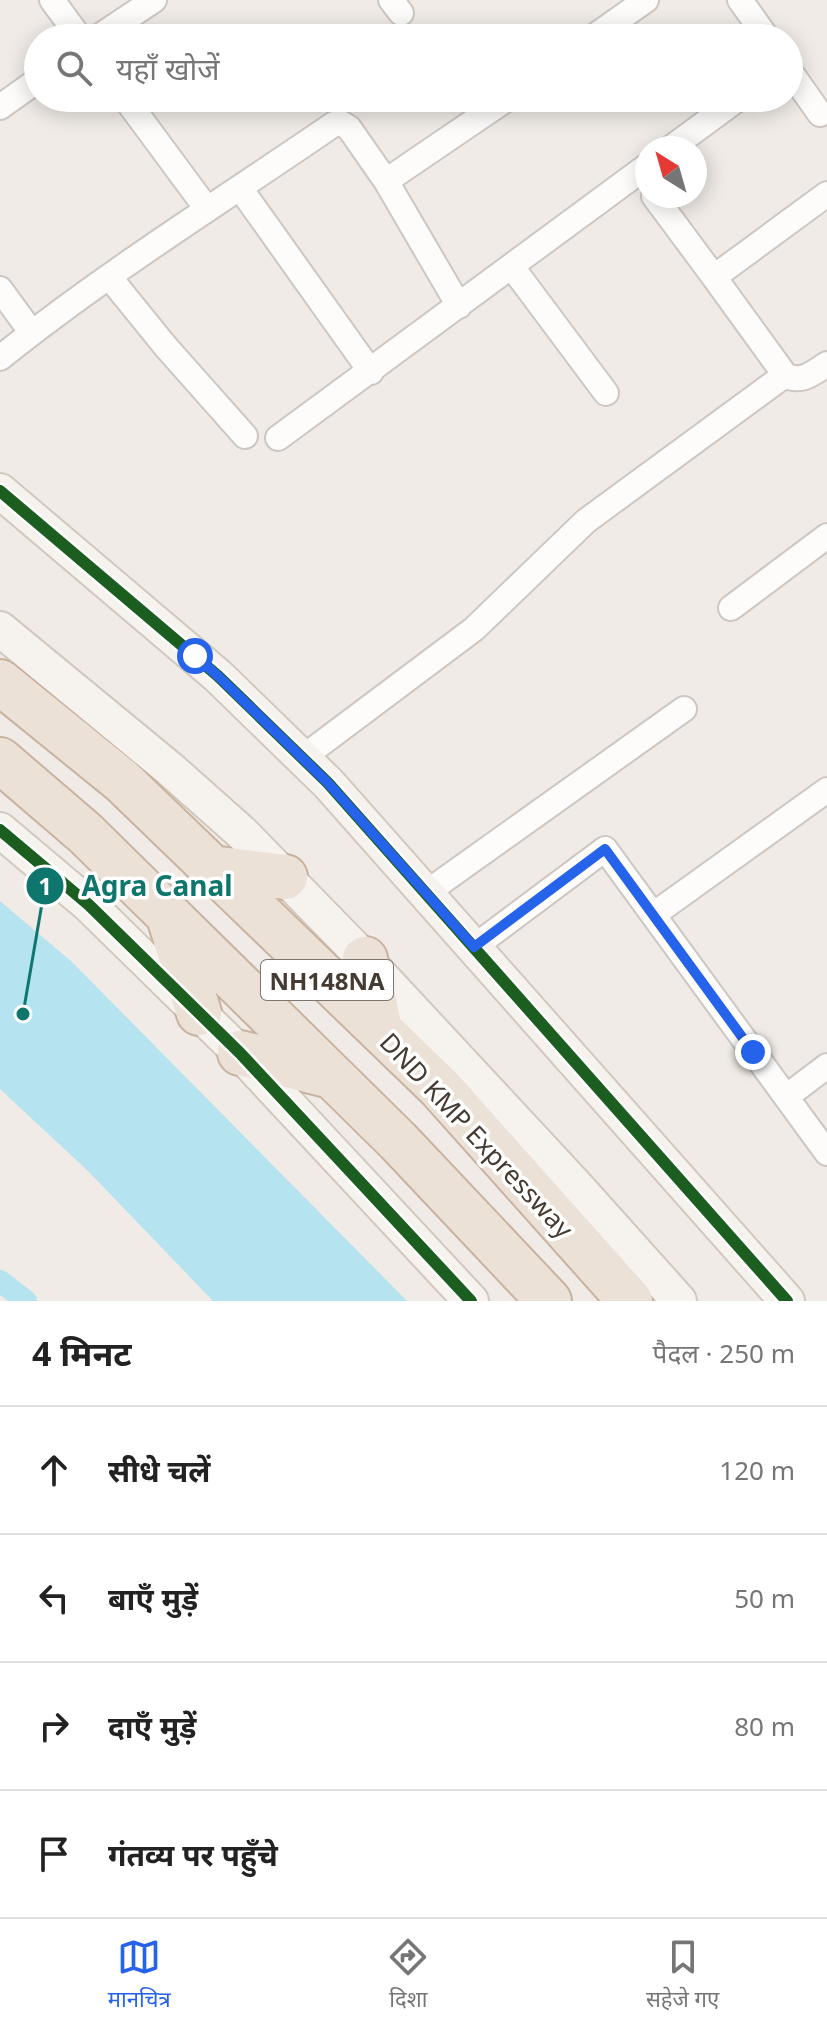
<!DOCTYPE html>
<html lang="hi">
<head>
<meta charset="utf-8">
<style>
	:root { --surface:#fff; --page:#f2f2f2; --text:#222; --muted:#767676; --line:#e0e0e0; --accent:#2563eb }
	body { margin:0; font-family:"Noto Sans","Noto Sans Devanagari",sans-serif; background:var(--page); color:var(--text) }
	.compass { position:absolute; left:635px; top:136px; width:72px; height:72px; border-radius:50%; background:var(--surface); box-shadow:0 4px 20px #0003; rotate:323deg }
	.stop { position:absolute; width:24px; height:24px; margin:-18px; border:6px solid #2563eb; border-radius:50%; background:#fff }
	.stop.end { background:#2563eb; border-color:#fff; box-shadow:0 2px 8px #0008 }
	.list { margin:0; padding:0; list-style:none }
	h2 { display:flex; justify-content:space-between; align-items:center; height:104px; margin:0; padding:0 32px; font-size:34px }
	h2 small { font-size:26px; font-weight:400; color:var(--muted) }
	.list li { display:grid; grid-template-columns:52px 1fr auto; gap:24px; align-items:center; box-sizing:border-box; height:128px; padding:0 32px; border-top:2px solid var(--line) }
	.list b { display:block; font-size:30px; white-space:nowrap }
	.list em { font-size:26px; font-style:normal; color:var(--muted) }
	.icon { flex:none; width:44px; height:44px; fill:none; stroke:currentColor; stroke-width:2; stroke-linecap:round; stroke-linejoin:round }
	.map { position:relative; flex:none; width:827px; height:1301px; overflow:hidden }
	.search { position:absolute; background:var(--surface); box-shadow:0 4px 20px #0003; left:24px; right:24px; top:24px; height:88px; display:flex; align-items:center; gap:20px; box-sizing:border-box; padding:0 28px; border-radius:44px; color:var(--muted); font-size:30px }
	.sheet { height:616px; background:var(--surface) }
	nav { display:flex; justify-content:space-around; align-items:center; box-sizing:border-box; height:112px; border-top:2px solid var(--line); background:var(--surface); font-size:22px; color:var(--muted) }
	nav a { display:grid; justify-items:center; gap:4px }
	nav .on { color:var(--accent) }
	.map>svg:first-child { display:block }
	.water { fill:#b5e3ef }
	.lines { fill:none; stroke-linecap:round; stroke-linejoin:round }
	.canal { stroke:#b5e3ef; stroke-width:22 }
	.street-casing { stroke:#ccc7c3; stroke-width:28 }
	.secondary-casing { stroke:#d1c8be; stroke-width:38 }
	.highway-casing { stroke:#c8b3a1; stroke-width:48 }
	.street { stroke:#fdfcfb; stroke-width:24 }
	.secondary { stroke:#f6f2ed; stroke-width:34 }
	.highway { stroke:#ece1d7; stroke-width:44 }
	.cycleway-casing { stroke:#fff; stroke-width:17 }
	.cycleway { stroke:#1b5e20; stroke-width:12 }
	.route { stroke:#2563eb; stroke-width:10 }
	.labels { text-anchor:middle; dominant-baseline:central; stroke-width:7; stroke-linejoin:round; paint-order:stroke }
	.shield { fill:#fff; stroke:#7d7670; stroke-width:2 }
	.shield-label { font-size:24px; font-weight:bold; fill:#453b33 }
	.street-label { font-size:26px; fill:#453b33; stroke:#fff }
	.leader { fill:none; stroke:#0f766e; stroke-width:3 }
	.callout-dot { fill:#0f766e; stroke:#fff; stroke-width:3 }
	.mark-label { font-size:24px; text-anchor:middle; font-weight:bold; fill:#fff }
	.callout-label { font-size:28px; text-anchor:middle; font-weight:bold; fill:#0f766e; stroke:#fff; stroke-width:7; stroke-linejoin:round; paint-order:stroke }
</style>
</head>
<body>
<div class="map">
<svg width="827" height="1301" viewBox="0 0 827 1301">
	<rect width="100%" height="100%" fill="#f0ebe6"/>
	<!-- water -->
	<path class="water" d="M0,901l72,61 335,339h-194l-125,-130 -88,-82z"/>
	<g class="lines">
		<!-- canal -->
		<path class="canal" d="M0,1281l26,20"/>
		<defs>
			<path id="street" d="M52,0l28,38
				M391,0l10,13
				M740,0l27,38
				M97,38l57,-38
				M592,38l54,-38
				M789,70l31,44
				M125,98l82,111
				M0,107l38,-27
				M671,148l68,-50
				M386,181l73,125
				M240,188l131,184
				M827,194l-113,83 71,98c16,9 28,-2 42,-11
				M654,196l60,81
				M512,267l94,126
				M110,278l56,69 79,89
				M0,289l32,44
				M0,358c106,-85 222,-157 334,-234l7,-1 8,5 37,53 122,-83
				M278,438l369,-272
				M731,608l96,-72
				M302,758l172,-129 112,-108 199,-146
				M426,893l258,-184
				M653,915l174,-125
				M474,947l131,-98 222,304
				M786,1097l41,-31"/>
			<path id="secondary" d="M0,491l218,185 110,107 459,518
				M0,629l170,140 72,64 123,126 211,227 103,115
				M0,830l89,75 151,148 231,248"/>
			<path id="highway" d="M0,682l122,99 318,307 190,213
				M0,760l85,73 248,244 65,64 151,160
				M211,868l74,9
				M170,920l29,93
				M365,959l15,71
				M240,1053l91,23"/>
		</defs>
		<!-- street casing -->
		<use href="#street" class="street-casing"/>
		<!-- secondary casing -->
		<use href="#secondary" class="secondary-casing"/>
		<!-- highway casing -->
		<use href="#highway" class="highway-casing"/>
		<!-- street -->
		<use href="#street" class="street"/>
		<!-- secondary -->
		<use href="#secondary" class="secondary"/>
		<!-- highway -->
		<use href="#highway" class="highway"/>
		<defs>
			<path id="cycleway" d="M0,491l218,185 110,107 459,518
				M0,830l89,75 151,148 231,248"/>
		</defs>
		<!-- cycleway casing -->
		<use href="#cycleway" class="cycleway-casing"/>
		<!-- cycleway -->
		<use href="#cycleway" class="cycleway"/>
	</g>
	<g class="lines">
		<!-- route -->
		<path class="route" d="M195,656l23,20 110,107 146,164 131,-98 148,203"/>
	</g>
	<g class="labels">
		<!-- shield labels -->
		<rect class="shield" x="261" y="960" width="132" height="40" rx="6"/>
		<g class="shield-label">
			<text x="327" y="980">NH148NA</text>
		</g>
		<!-- street labels -->
		<g class="street-label">
			<text transform="translate(477 1135) rotate(47)">DND KMP Expressway</text>
		</g>
	</g>
	<!-- callouts -->
	<path class="leader" d="M23 1014L45 886"/>
	<g class="callout-dot">
		<circle cx="23" cy="1014" r="8"/>
		<circle cx="45" cy="886" r="20"/>
	</g>
	<g class="mark-label">
		<text x="45" y="895">1</text>
	</g>
	<g class="callout-label">
		<text x="157" y="896">Agra Canal</text>
	</g>
</svg>
<svg class="compass" viewBox="-18 -18 36 36"><path d="M0-13l5 13h-10z" fill="#e53935"/><path d="M0 13l5-13h-10z" fill="#767676"/></svg>
<div class="stop" style="left:195px;top:656px"></div>
<div class="stop end" style="left:753px;top:1052px"></div>
<div class="search"><svg class="icon" aria-label="search" viewBox="0 0 24 24"><circle cx="10" cy="10" r="6"/><path d="M15 15l6 6"/></svg>यहाँ खोजें</div>
</div>
<section class="sheet">
<h2>4 मिनट<small>पैदल · 250 m</small></h2>
<ul class="list">
<li><svg class="icon" aria-label="ahead" viewBox="0 0 24 24"><path d="M12 20V5M6 11l6-6 6 6"/></svg><div><b>सीधे चलें</b></div><em>120 m</em></li>
<li><svg class="icon" aria-label="left" viewBox="0 0 24 24"><path d="M17 20v-9H6M10 6l-5 5 5 5"/></svg><div><b>बाएँ मुड़ें</b></div><em>50 m</em></li>
<li><svg class="icon" aria-label="right" viewBox="0 0 24 24"><path d="M7 20v-9h11M14 6l5 5-5 5"/></svg><div><b>दाएँ मुड़ें</b></div><em>80 m</em></li>
<li><svg class="icon" aria-label="arrive" viewBox="0 0 24 24"><path d="M6 21V4h12l-3 4 3 4H6"/></svg><div><b>गंतव्य पर पहुँचे</b></div></li>
</ul>
</section>
<nav>
<a class="on"><svg class="icon" aria-label="map" viewBox="0 0 24 24"><path d="M3 6l6-2 6 2 6-2v14l-6 2-6-2-6 2zM9 4v14M15 6v14"/></svg>मानचित्र</a>
<a><svg class="icon" aria-label="directions" viewBox="0 0 24 24"><path d="M12 3l9 9-9 9-9-9zM9 14v-3h6M13 9l2 2-2 2"/></svg>दिशा</a>
<a><svg class="icon" aria-label="saved" viewBox="0 0 24 24"><path d="M7 4h10v16l-5-4-5 4z"/></svg>सहेजे गए</a>
</nav>
</body>
</html>
